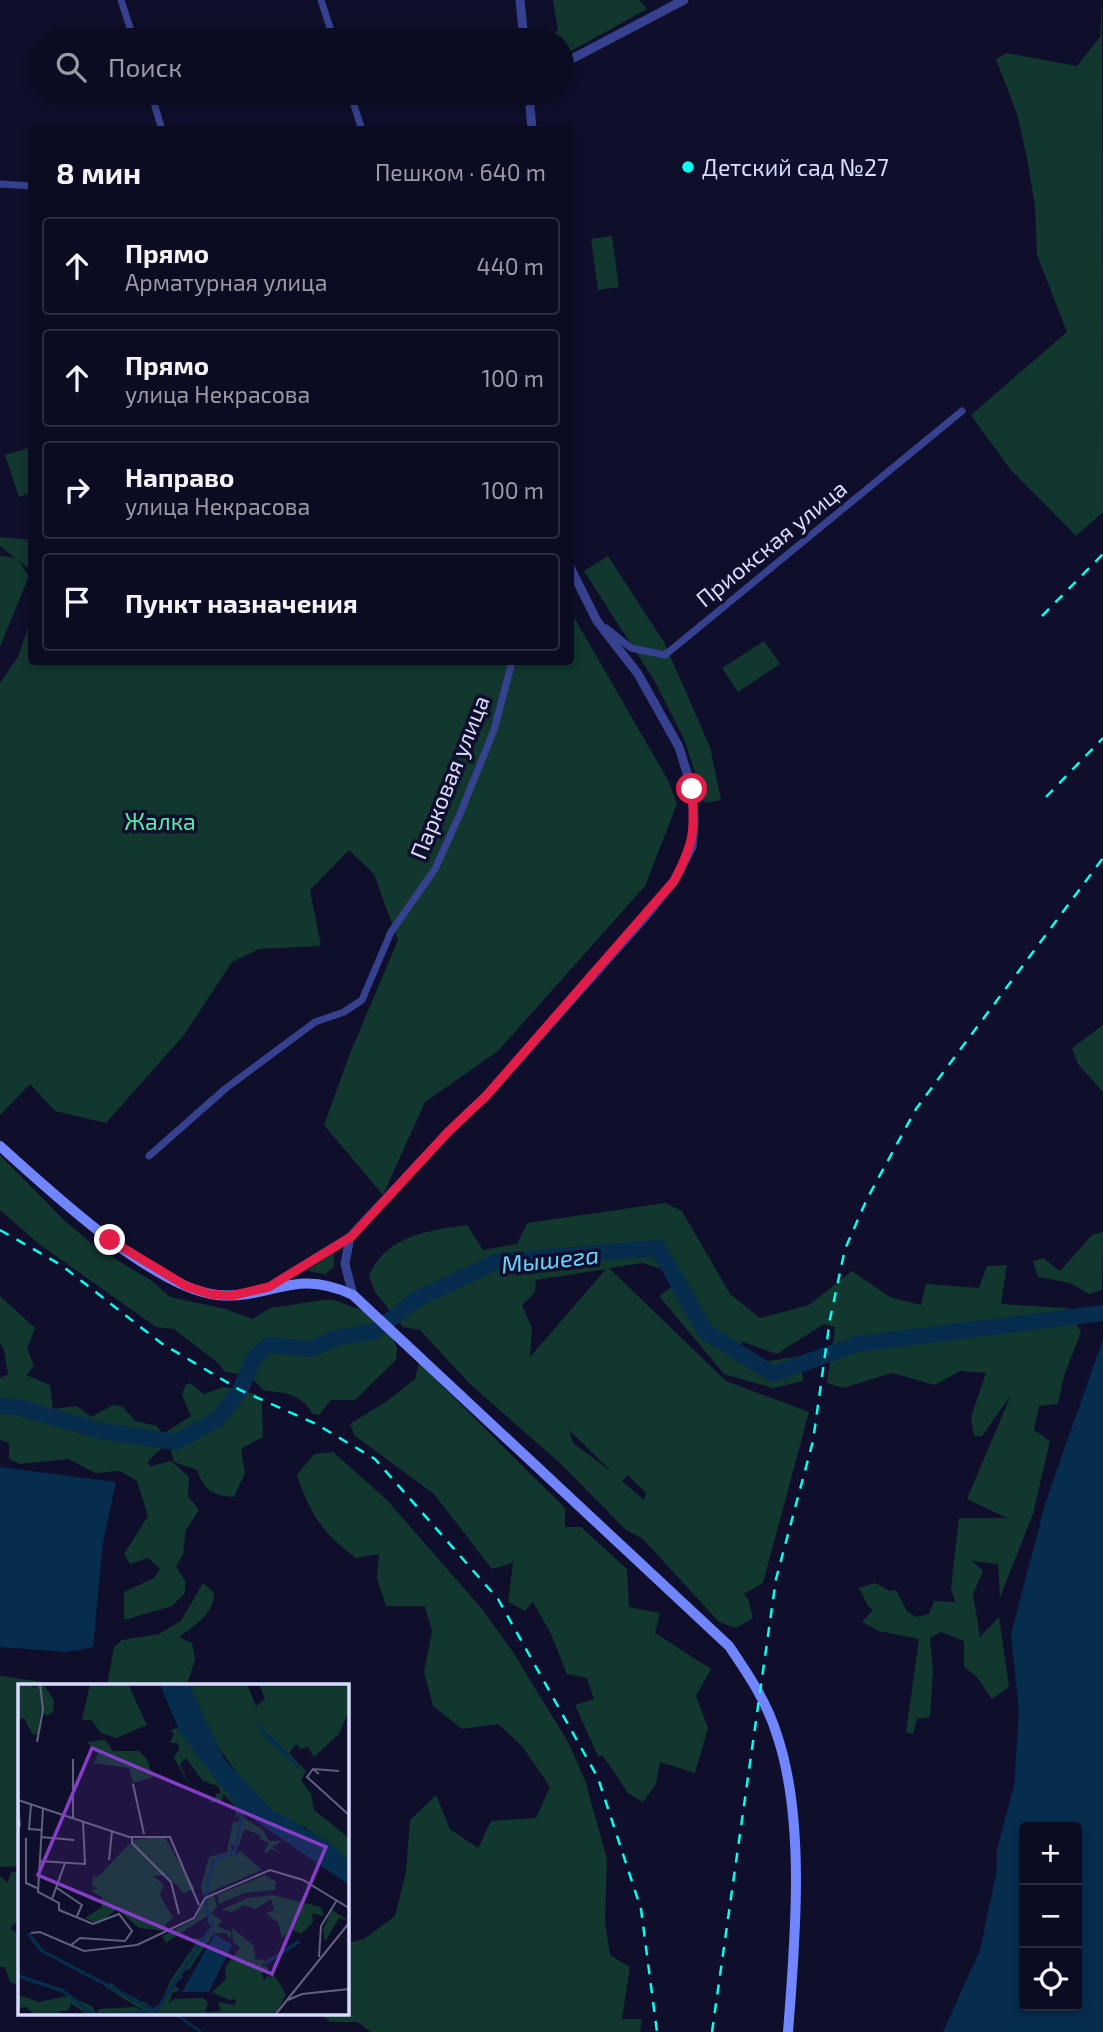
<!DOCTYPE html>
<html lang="ru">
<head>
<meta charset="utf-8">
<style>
	:root { --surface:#0b0b21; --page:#19192e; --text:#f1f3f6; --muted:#9a9ba5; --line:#2b2b3f }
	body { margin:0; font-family:"Exo 2",sans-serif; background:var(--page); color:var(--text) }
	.controls { position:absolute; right:21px; bottom:21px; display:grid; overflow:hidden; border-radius:7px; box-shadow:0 4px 10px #0003 }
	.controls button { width:63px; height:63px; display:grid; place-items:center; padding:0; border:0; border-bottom:2px solid var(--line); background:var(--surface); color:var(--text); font:35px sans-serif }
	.stop { position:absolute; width:21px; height:21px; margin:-16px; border:5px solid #e11d48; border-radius:50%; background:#fff }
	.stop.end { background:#e11d48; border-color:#fff; box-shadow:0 2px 7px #0008 }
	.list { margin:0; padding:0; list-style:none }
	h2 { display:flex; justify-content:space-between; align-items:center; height:91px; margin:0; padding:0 28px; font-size:30px }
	h2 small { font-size:23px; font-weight:400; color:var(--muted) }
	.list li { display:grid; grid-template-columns:46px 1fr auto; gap:21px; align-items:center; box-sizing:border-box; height:98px; margin:0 14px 14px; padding:0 14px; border:2px solid var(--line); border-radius:7px }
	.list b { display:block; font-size:26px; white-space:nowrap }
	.list p { margin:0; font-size:23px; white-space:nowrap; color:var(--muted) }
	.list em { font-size:23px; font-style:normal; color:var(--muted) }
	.icon { flex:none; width:38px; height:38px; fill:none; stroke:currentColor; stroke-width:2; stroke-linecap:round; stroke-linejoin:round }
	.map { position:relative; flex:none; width:1103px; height:2032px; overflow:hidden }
	.search { position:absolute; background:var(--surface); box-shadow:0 4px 10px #0003; left:28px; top:28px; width:546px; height:77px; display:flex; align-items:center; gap:18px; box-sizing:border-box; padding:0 24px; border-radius:38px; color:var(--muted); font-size:26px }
	.panel { position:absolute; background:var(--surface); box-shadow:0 4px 10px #0003; left:28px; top:126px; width:546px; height:539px; border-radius:7px }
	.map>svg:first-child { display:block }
	.green { fill:#11372f; fill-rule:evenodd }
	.water { fill:#062c4e; fill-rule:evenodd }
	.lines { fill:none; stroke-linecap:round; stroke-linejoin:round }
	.stream { stroke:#062c4e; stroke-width:2.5 }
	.river { stroke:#062c4e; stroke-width:16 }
	.minor { stroke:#36428f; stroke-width:7 }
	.tertiary { stroke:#36428f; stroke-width:9 }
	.secondary { stroke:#7185ff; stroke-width:10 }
	.rail { stroke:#06ffee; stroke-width:2.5; stroke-dasharray:10 9; stroke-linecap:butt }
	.route { stroke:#e11d48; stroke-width:9 }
	.poi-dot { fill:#06ffee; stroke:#0f0f2c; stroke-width:2.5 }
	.labels { text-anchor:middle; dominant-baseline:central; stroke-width:7; stroke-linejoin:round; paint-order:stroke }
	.poi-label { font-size:23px; fill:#dadcff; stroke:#0f0f2c; text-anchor:start }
	.street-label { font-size:23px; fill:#dadcff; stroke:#0f0f2c }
	.park-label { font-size:23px; fill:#5beaae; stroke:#0f0f2c }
	.water-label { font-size:24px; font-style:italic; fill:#68d2ff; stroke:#0f0f2c }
	.inset-river { fill:none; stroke:#062c4e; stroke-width:3.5 }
	.inset-road { fill:none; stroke:#606180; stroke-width:2 }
	.view { fill:#843ec5; fill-opacity:0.15; stroke:#843ec5; stroke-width:3.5 }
	.inset-edge { fill:none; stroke:#dadcff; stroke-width:3.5 }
</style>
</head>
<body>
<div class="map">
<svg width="1103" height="2032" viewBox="0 0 1103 2032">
	<rect width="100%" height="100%" fill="#0f0f2c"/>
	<!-- green -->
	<path class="green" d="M553,0h86l8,9 -85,47v-16h-15l11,-10z
		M1102,0l1,512 -27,24 -66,-67 -39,-54 96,-83 -30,-77 -2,-49 -8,-48 -10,-44 -21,-55 10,-6 71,13 23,-29z
		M612,236l7,51 -21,3 -7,-51z
		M28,448l3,10v35l-12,4 -14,-42z
		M0,537l32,3 -1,30 -12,-9 10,15 -29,71v-91l15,2 -15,-12z
		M608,556l56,86 46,105 11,53 -16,3 -21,-64 -30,-59 -70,-109z
		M571,612l98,170 8,22 -32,82 -147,165 -73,51 -42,93 -59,-70 25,-69 49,-116 -24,-66 -25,-24 -39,40 11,56 -62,3 -27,13 -48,73 -78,88 -51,-12 -25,-27 -30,31v-432l18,-26 13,-39 1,44h538z
		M764,641l16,23 -42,28 -16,-24z
		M1103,1025v67l-25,-28 -6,-16z
		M0,1155l65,66 32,27 55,33 18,16 56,12 27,10 17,-11 53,-8h11l33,12 25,25 5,11 -1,12 -41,40h-24l-12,15 -6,-1c-13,-20 -26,-22 -49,-23l-15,-16 -24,-3 -7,-9 -44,-34 -18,-2 -117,-83 -39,-34z
		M665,1203l17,8 48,83 30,24 49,-13 43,-34 38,26 31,8 5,-21 53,4 8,-22 20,-1 -6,39 66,4 14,24 -17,44 -6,28 -19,2 -5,24 16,11 -17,73 -33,83 -2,-33 -26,-3 11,10 -10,23 7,43 19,-20 10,70 -17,12 -16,-23 -12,-9v-26l-23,-9 -11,6 3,35 -3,44 -13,2 -4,15 -7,-2 13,-93 -40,-8 -17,-9 11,-12 -5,-4 -9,-18 16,-5 15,8 6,-1 11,21 9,6 13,-3 5,-13 21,1 -4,-14 8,-70h48l-40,-19 44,-104 -29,41h-8l-3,-19 15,-44 -26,-2 -25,14 -43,-12 -49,15 -16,-5 8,-56 -11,-3 -47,30 -34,-12 -8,8 27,12 38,-6 3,25 -30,7 -49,-14 -65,-78 26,-19 -42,-14 -34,5 117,113 83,31 -46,171 -19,11 4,5 5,19 -17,10 -17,-6 -76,-83 -17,-9 -65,-66 -91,-80 -50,-54 -17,-3 -28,-35 -6,-17c19,-40 58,-44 98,-50l16,25 34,-6 10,-21zM606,1269l-75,87h-1l2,-28 -10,-23 13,-13 1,-12zM569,1430l43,42 -39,-29zM628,1475l18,18 -2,7 -22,-19z
		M1103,1232l-1,58 -13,4 -19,-11 -32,-6 -5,-16 10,-3 17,13 32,-36z
		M334,1252v15l-9,7 -18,-3z
		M0,1296l35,32 -8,21 7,17 -8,9 24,10 3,24 24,-3 14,11 22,-12 10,2 12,14 22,5 7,10 -3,13 -14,13 4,4 20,-5 18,16 -1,19 11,14 -13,20 -3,25 -7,11 9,15v12l-13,13 -48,14v-28l30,-14 6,-9 -12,-11 -18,6 -6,-10 24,-38 -11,-35 -17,-10 -25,2 -27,-14 -48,5 -11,-5v-16l-9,-3v-62l8,-4 -4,-24 -4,-7z
		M419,1363l146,145v19h16l46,42 2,38 31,6 -5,20 56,36 -15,27 12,32 -13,45 -35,-11 -4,22 -13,18 -15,-9 -25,-37h-5l-23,-51 19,-6 -7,-21 -20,-4 -16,-40 -18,-32 -8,9 -17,-9 5,-39 -21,6 -58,-75 -79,-58 -5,-12 37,-23 28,-22z
		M190,1383l14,11 20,-7 32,7 6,10 1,33 -22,12 4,24 -11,24c-21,-1 -30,-7 -37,-27l-23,-8 -8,-30 25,-16 -9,-21 3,-10z
		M333,1452l54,48 95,109 31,43 55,90 17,38 22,79 -2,62 5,34 20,12 -8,52h20l-2,13h-269l-14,-10h-27l-10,-9h26l1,-70 17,-4 31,-23 11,-44 4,-52 26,-25 14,34 28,19 13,-27 45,-3 14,-31 -28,-41 -24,-22 -36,5 -29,-23 -9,-34 8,-41 -7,-25h-39l-9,-28 2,-24 -23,4c-33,-24 -46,-44 -59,-83l17,-21z
		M203,1583l11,10c0,21 -20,33 -35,44l13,6 3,16 -8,26h-80l7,-38 8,-7 37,-6 22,-13z
		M0,1676l66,9 -47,1v180l-19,1z
		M11,1872h8v48l-9,8 9,7v51l-9,-4 -5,-15h-5v-91l8,7z"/>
	<!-- water -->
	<path class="water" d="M1103,1339v693h-160l37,-82 17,-80v-21l17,-63 5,-75 -8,-77 35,-133zM1024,1827h53v179h-53z
		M0,1467l116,15 -13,60 -10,105 -26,5 -67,-5z"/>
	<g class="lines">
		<!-- stream -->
		<path class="stream" d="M174,2013l27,19"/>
		<!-- river -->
		<path class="river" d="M0,1406l17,1 85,24 73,11 43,-23 22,-29 14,-32 15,-13 41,4 26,-11 39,-7 42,-32 81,-38 160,-13 48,84 67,42 84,-30 246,-31"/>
		<!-- minor -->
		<path class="minor" d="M121,0l13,40
			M321,0l13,40
			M151,93l11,37
			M350,93l12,37
			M0,184l32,2
			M606,628l25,20 34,7 297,-244
			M149,1156l76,-67 90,-67 29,-10 18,-12 29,-68 44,-63 25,-55 34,-84 18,-68"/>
		<!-- tertiary -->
		<path class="tertiary" d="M520,0l4,40
			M562,64l122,-64
			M529,93l3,37
			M350,1237l-5,27 8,31
			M269,1287l81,-50 98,-105 38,-36 160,-180 28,-35 18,-34 2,-25 -2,-33 -13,-42 -41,-73 -41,-53 -27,-54"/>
		<!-- secondary -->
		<path class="secondary" d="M0,1146c48,43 154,143 218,149 52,5 76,-28 135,0l376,351c19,28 38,56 48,89 29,86 18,207 11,297"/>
		<!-- rail -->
		<path class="rail" d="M1042,616l61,-62
			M1046,797l57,-59
			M0,1230l61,35 100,78 79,47 76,34 59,35 123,140 100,179 43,131 16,123
			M712,2032l64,-453 37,-138 17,-122 15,-70 22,-50 49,-90 187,-251"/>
	</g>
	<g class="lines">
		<!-- route -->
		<path class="route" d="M110,1240l76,46 24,8 20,2 39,-9 82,-50 97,-105 38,-36 188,-215c20,-38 21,-49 18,-92"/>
	</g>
	<!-- markers -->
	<circle class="poi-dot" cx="688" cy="167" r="7"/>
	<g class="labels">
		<!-- poi labels -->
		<g class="poi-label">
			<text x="702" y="167">Детский сад №27</text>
		</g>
		<!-- street labels -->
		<g class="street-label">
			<text transform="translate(771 543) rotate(-39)">Приокская улица</text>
			<text transform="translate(449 777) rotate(-68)">Парковая улица</text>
		</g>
		<!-- park labels -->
		<g class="park-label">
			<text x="160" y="821">Жалка</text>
		</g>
		<!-- water labels -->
		<g class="water-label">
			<text transform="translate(550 1259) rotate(-6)">Мышега</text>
		</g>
	</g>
	<!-- overview -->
	<g transform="translate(18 1684)">
		<rect width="331" height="331" fill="#0f0f2c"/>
		<path d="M0,0h15l-1,4 11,-4 11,16 -1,12 -6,4 -6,-4 -3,22 -5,1 -9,-17 -6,2zM72,0h38l19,41 -31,13 -15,-5 -10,-13h-9zM171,0h58l9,22 9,-7 -6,-15h90v27l-10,23 -25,23 -6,-10 -8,2 -4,-5 -7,9 17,18 -5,9 10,14 3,16 35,28v23l-45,-35 -7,1 -25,-17 -28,-27 -30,-42zM159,44l61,76 3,9 -5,5v-11l-13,-13 -1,6 -11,3 -1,-8 4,5 3,-7 4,1 -3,-8 -15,-5 -17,-23 -6,6 10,22 -20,-35 4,6 5,-7 -1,-7h-8l4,-9 -4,-4zM87,56l8,11h26l8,8 6,18 -20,6 -4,-15 -35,-5 4,-9 -11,-12zM223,132l22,14 6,11h13l-10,6 11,8 -11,-6 -9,5 6,-11 -9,-4 1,-4 -17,-6 -5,17 -8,-1 1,6 5,-1 -2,6 5,-5 22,19 -59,25 -2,-9 8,-29 18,-5 6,-31 4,2zM146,152l31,53 -11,4 -18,-18 -13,1 10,8 -3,11 13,23 -8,7 2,6 -28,-3 -22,-19 -19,15 -13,-6 17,-11v-10l-11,-6 7,-3 -6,-2 1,-10 5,1 35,-37zM247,191l11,7 -1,8 -31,3 -25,11 -2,-9zM254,211l49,12 3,9 -12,-3 1,9 -12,12 -9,-4 -10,8 -4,-15 -12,-10 8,-3 -3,-11 -15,10 -12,-4 -12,7 -11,-2 26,-12zM196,212l3,11 -6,6 11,8 -5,5 14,6v8l-4,-7h-13l-26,38 -2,-5 -5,6 2,5 -9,8 6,5 -8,3 -3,10 5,-4 29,-1 5,4 -3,10 16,-1 -3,-9 17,3 1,-6 -7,1 -17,-8 14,-13 -1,-11 15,-21 -7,-5 -1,-14 22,18 1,13 10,1 -5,8 4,-3 5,4 -7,4 2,8 4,-7 2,4 3,-4 9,13 4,8 -9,16 -8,4h-180l-18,-11 -3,7h-10l4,4h-27l-9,-8 -8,1v-13l21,7 28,-6 25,10 4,8 3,-5 35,-2 12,5 -41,-25 6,-4 21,17 3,-3 9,9 -3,-5 5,1 4,7 11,-5 9,-23 27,-39 -14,-2 20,-2 8,-12 -4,-5 4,-8 -45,30 -4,-7 34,-17 8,-19zM314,226l17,11 -10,-3 -14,24 -2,-13z" fill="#11372f"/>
		<path d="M142,0h29l35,75 48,51 56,31 21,20v24l-109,-75 -60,-77zM235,34l47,49 -1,2 -32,-29zM197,250l17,11 -23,47h-27z" fill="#062c4e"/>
		<path class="inset-river" d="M10,249l14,18 114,60 57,-86 -7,-15 2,-31 6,-19 20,-7 11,-48M246,280l36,-23M1,292l44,15 31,24M84,331l50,-3"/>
		<path class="inset-road" d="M19,58l6,-32 -3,-26M55,75v59M295,85l26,2M301,90l-6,-5 -6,8 42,38M115,100l11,50M0,116l111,37h41l29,68M0,119l2,24M13,121l-2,24 12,1M25,125l-5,83 21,11v7l34,14 26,-10 13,17 -7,10 -45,-3 -10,8M23,153l33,3M114,153v6l39,39 8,32M8,154v45l11,5M91,176l3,-29M21,177l46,3 -2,-42M39,204l25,17 -5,11M34,215l13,-36M13,249l9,-1 44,19 53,-6 57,-27 11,-20 65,-28 33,10 46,28M301,273l2,-31 16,-26M270,316l14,-6 47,-5M257,331l74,-92"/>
		<path class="view" d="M74,64l234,99 -54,127 -234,-99z"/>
		<rect width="331" height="331" class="inset-edge"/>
	</g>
</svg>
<div class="controls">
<button>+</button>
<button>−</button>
<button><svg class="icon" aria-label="locate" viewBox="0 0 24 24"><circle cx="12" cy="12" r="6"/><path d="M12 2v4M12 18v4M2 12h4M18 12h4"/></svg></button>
</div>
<div class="stop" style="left:692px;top:789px"></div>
<div class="stop end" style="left:110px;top:1240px"></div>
<div class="search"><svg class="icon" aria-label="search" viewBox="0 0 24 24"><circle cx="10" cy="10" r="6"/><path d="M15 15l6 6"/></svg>Поиск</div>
<section class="panel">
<h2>8 мин<small>Пешком · 640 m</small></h2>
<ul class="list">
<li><svg class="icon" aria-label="ahead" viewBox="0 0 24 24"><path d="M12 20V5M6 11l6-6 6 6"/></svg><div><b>Прямо</b><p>Арматурная улица</p></div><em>440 m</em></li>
<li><svg class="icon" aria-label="ahead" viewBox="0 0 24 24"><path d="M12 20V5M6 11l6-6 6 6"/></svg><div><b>Прямо</b><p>улица Некрасова</p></div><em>100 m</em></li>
<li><svg class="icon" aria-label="right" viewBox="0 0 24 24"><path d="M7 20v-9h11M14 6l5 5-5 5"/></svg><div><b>Направо</b><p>улица Некрасова</p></div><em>100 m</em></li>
<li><svg class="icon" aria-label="arrive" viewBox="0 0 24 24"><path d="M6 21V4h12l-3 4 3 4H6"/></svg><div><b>Пункт назначения</b></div></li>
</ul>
</section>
</div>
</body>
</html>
